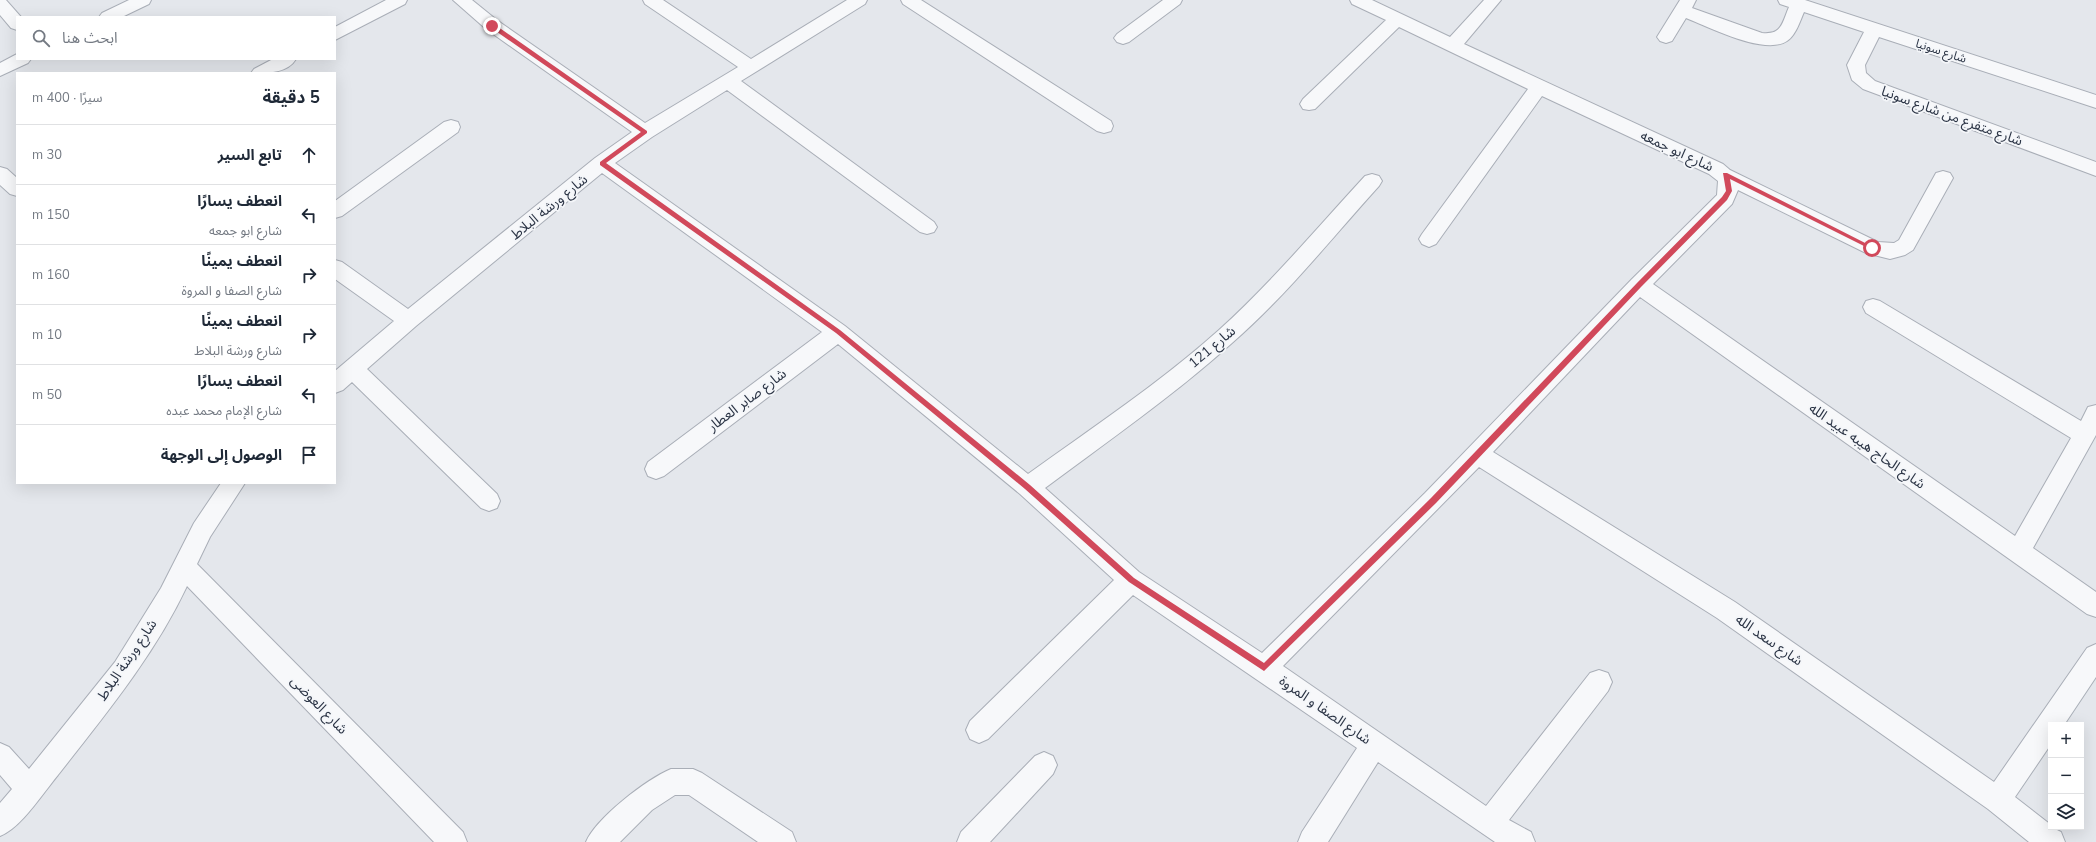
<!DOCTYPE html>
<html lang="ar">
<head>
<meta charset="utf-8">
<style>
	:root { --surface:#fff; --page:#f2f2f3; --text:#1f2937; --muted:#747a83; --line:#e0e1e3 }
	body { margin:0; font-family:"Nunito Sans","Noto Sans Arabic",sans-serif; background:var(--page); color:var(--text); direction:rtl }
	.controls { position:absolute; right:12px; bottom:12px; display:grid; overflow:hidden; border-radius:0px; box-shadow:0 4px 16px #0002 }
	.controls button { width:36px; height:36px; display:grid; place-items:center; padding:0; border:0; border-bottom:1px solid var(--line); background:var(--surface); color:var(--text); font:20px sans-serif }
	.stop { position:absolute; width:12px; height:12px; margin:-9px; border:3px solid #d1495b; border-radius:50%; background:#fff }
	.stop.end { background:#d1495b; border-color:#fff; box-shadow:0 1px 4px #0008 }
	.list { margin:0; padding:0; list-style:none }
	h2 { display:flex; justify-content:space-between; align-items:center; height:52px; margin:0; padding:0 16px; font-size:17px }
	h2 small { font-size:13px; font-weight:400; color:var(--muted) }
	.list li { display:grid; grid-template-columns:26px 1fr auto; gap:12px; align-items:center; box-sizing:border-box; height:60px; padding:0 16px; border-top:1px solid var(--line) }
	.list b { display:block; font-size:15px; white-space:nowrap }
	.list p { margin:0; font-size:13px; white-space:nowrap; color:var(--muted) }
	.list em { font-size:13px; font-style:normal; color:var(--muted) }
	.icon { flex:none; width:22px; height:22px; fill:none; stroke:currentColor; stroke-width:2; stroke-linecap:round; stroke-linejoin:round }
	.map { position:relative; flex:none; width:2096px; height:842px; overflow:hidden; direction:ltr }
	.search { position:absolute; background:var(--surface); box-shadow:0 4px 16px #0002; left:16px; top:16px; width:320px; height:44px; display:flex; align-items:center; gap:10px; box-sizing:border-box; padding:0 14px; border-radius:0px; color:var(--muted); font-size:15px }
	.panel { position:absolute; background:var(--surface); box-shadow:0 4px 16px #0002; left:16px; top:72px; width:320px; height:412px; border-radius:0px; direction:rtl }
	.map>svg:first-child { display:block }
	.lines { fill:none; stroke-linecap:round; stroke-linejoin:round }
	.minor-casing { stroke:#a9aeb7; stroke-width:2 }
	.minor { fill:#f7f8fa; fill-rule:evenodd }
	.route { fill:#d1495b }
	.labels { text-anchor:middle; dominant-baseline:central; stroke-width:3.5; stroke-linejoin:round; paint-order:stroke }
	.far-street-label { font-size:12px; fill:#2b3445; stroke:#f4f6f9 }
	.street-label { font-size:14px; fill:#2b3445; stroke:#f4f6f9 }
</style>
</head>
<body>
<div class="map">
<svg width="2096" height="842" viewBox="0 0 2096 842">
	<rect width="100%" height="100%" fill="#e4e7ec"/>
	<g class="lines">
		<defs>
			<path id="minor" d="M0,0h6l15,17h-4v13l-6,-2 -11,-13z
				M129,0h22l-2,4 -27,13h-23l3,-4z
				M386,0h21l-2,4 -70,36v-13z
				M453,0h19l26,21 147,102 93,-56 -93,-63 -2,-4h20l88,59 96,-59h20l-2,4 -124,77 193,141 3,5 -3,5 -7,2 -7,-2 -193,-142 -75,47 -37,26 230,163 183,148c65,-47 132,-91 191,-144 53,-48 98,-102 146,-154l7,-2 7,2 3,5 -3,5c-48,53 -93,110 -147,157 -59,53 -124,98 -187,145l94,84 123,81 163,-160 207,-214 85,-84 1,-14 -9,-7 -167,-78 -106,148 -7,3 -7,-3 -3,-5 3,-5 106,-145 -129,-62 -84,82 -6,1 -6,-1 -3,-5 3,-5 83,-79 -34,-16 -2,-4h22l78,37 34,-37h17l-37,44 259,120 7,6 148,72 16,1 5,-3 37,-67 7,-2 7,2 3,5 -40,72 -8,5 -15,4 -24,-6 -128,-63 -6,14 -79,80 362,252 56,-98 -205,-125 -3,-6 3,-6 7,-2 7,2 201,120 7,-14 8,-2v30l-63,113 63,44v25l-9,-3 -447,-317 -147,155 242,150 259,180 93,-134 9,-4v33l-32,48h-13v19l-36,53 36,28v2l10,5 4,10h-36l-41,-33 -271,-191 -238,-151 -196,199 203,140 104,-133 9,-3 9,3 4,9 -4,9 -99,129 22,12 4,10h-40l-117,-80 -50,80h-30l4,-10 55,-84 -224,-153 -145,144 -9,4 -9,-4 -4,-9 4,-9 144,-141 -94,-86 -182,-150 -174,132 -8,3 -8,-3 -3,-7 3,-7 174,-130 -220,-159 -186,153 -49,43 130,125 3,7 -3,7 -8,3 -8,-3 -129,-126 -9,8 -8,3v-22l59,-50 -59,-42v-19l7,2 66,47 187,-151 37,-26 -146,-103z
				M901,0h20l190,121 2,5 -2,5 -7,2 -7,-2 -194,-127z
				M1163,0h19l-2,4 -51,38 -6,2 -6,-2 -3,-4 3,-4z
				M1680,0h16l-4,8 70,25c20,2 20,-10 27,-26l-9,-3 -2,-4h27l291,95v13l-217,-71 -14,28 1,8 9,8 221,81v14l-233,-87 -11,-9 -5,-15 17,-33 -60,-20c-4,9 -8,23 -17,29 -22,15 -78,-14 -101,-23l-14,23 -6,2 -6,-2 -3,-4z
				M17,54v5h14l-3,4 -28,13v-13z
				M273,59h23c-9,15 -30,14 -45,14l3,-4z
				M451,120l7,2 2,5 -2,5 -116,84 -7,2v-17l109,-79z
				M0,167l7,2 10,9v18l-7,-2 -10,-9z
				M221,483h24l-35,54 -13,27 266,268 4,10h-33l-247,-256c-33,70 -82,129 -129,189 -15,18 -37,53 -58,61v-33l12,-14 -12,-14v-32l9,4 20,22 86,-107 46,-74 33,-65z
				M1044,752l9,4 4,9 -4,9 -63,68h-33l4,-10 74,-76z
				M671,769h22l9,4 90,59 4,10h-38l-69,-47h-14l-23,15 -32,32h-34c10,-24 61,-63 85,-73z"/>
		</defs>
		<!-- minor casing -->
		<use href="#minor" class="minor-casing"/>
		<!-- minor -->
		<use href="#minor" class="minor"/>
	</g>
	<!-- route -->
	<path class="route" d="M490,24h4l153,107v2l-41,30 234,167 190,155 104,93 130,85 167,-165 206,-215 85,-86 4,-6 -3,-18h4l148,75 -5,1 -140,-70 2,12 -5,9 -86,87 -205,216 -172,168 -135,-89 -104,-93 -189,-156 -236,-168v-3l41,-30 -151,-105z"/>
	<g class="labels">
		<!-- far-street labels -->
		<g class="far-street-label">
			<text transform="translate(1941 51) rotate(18)">شارع سونيا</text>
		</g>
		<!-- street labels -->
		<g class="street-label">
			<text transform="translate(1952 116) rotate(20)">شارع متفرع من شارع سونيا</text>
			<text transform="translate(1677 151) rotate(25)">شارع ابو جمعه</text>
			<text transform="translate(549 207) rotate(-39)">شارع ورشة البلاط</text>
			<text transform="translate(1212 347) rotate(-40)">شارع 121</text>
			<text transform="translate(747 400) rotate(-37)">شارع صابر العطار</text>
			<text transform="translate(1867 446) rotate(35)">شارع الحاج هيبه عبيد الله</text>
			<text transform="translate(1769 640) rotate(35)">شارع سعد الله</text>
			<text transform="translate(127 660) rotate(-56)">شارع ورشة البلاط</text>
			<text transform="translate(319 705) rotate(46)">شارع العوضى</text>
			<text transform="translate(1325 710) rotate(35)">شارع الصفا و المروة</text>
		</g>
	</g>
</svg>
<div class="controls">
<button>+</button>
<button>−</button>
<button><svg class="icon" aria-label="layers" viewBox="0 0 24 24"><path d="M12 4l9 5-9 5-9-5zM3 14l9 5 9-5"/></svg></button>
</div>
<div class="stop" style="left:1872px;top:248px"></div>
<div class="stop end" style="left:492px;top:26px"></div>
<div class="search"><svg class="icon" aria-label="search" viewBox="0 0 24 24"><circle cx="10" cy="10" r="6"/><path d="M15 15l6 6"/></svg>ابحث هنا</div>
<section class="panel">
<h2>5 دقيقة<small>سيرًا · 400 m</small></h2>
<ul class="list">
<li><svg class="icon" aria-label="ahead" viewBox="0 0 24 24"><path d="M12 20V5M6 11l6-6 6 6"/></svg><div><b>تابع السير</b></div><em>30 m</em></li>
<li><svg class="icon" aria-label="left" viewBox="0 0 24 24"><path d="M17 20v-9H6M10 6l-5 5 5 5"/></svg><div><b>انعطف يسارًا</b><p>شارع ابو جمعه</p></div><em>150 m</em></li>
<li><svg class="icon" aria-label="right" viewBox="0 0 24 24"><path d="M7 20v-9h11M14 6l5 5-5 5"/></svg><div><b>انعطف يمينًا</b><p>شارع الصفا و المروة</p></div><em>160 m</em></li>
<li><svg class="icon" aria-label="right" viewBox="0 0 24 24"><path d="M7 20v-9h11M14 6l5 5-5 5"/></svg><div><b>انعطف يمينًا</b><p>شارع ورشة البلاط</p></div><em>10 m</em></li>
<li><svg class="icon" aria-label="left" viewBox="0 0 24 24"><path d="M17 20v-9H6M10 6l-5 5 5 5"/></svg><div><b>انعطف يسارًا</b><p>شارع الإمام محمد عبده</p></div><em>50 m</em></li>
<li><svg class="icon" aria-label="arrive" viewBox="0 0 24 24"><path d="M6 21V4h12l-3 4 3 4H6"/></svg><div><b>الوصول إلى الوجهة</b></div></li>
</ul>
</section>
</div>
</body>
</html>
